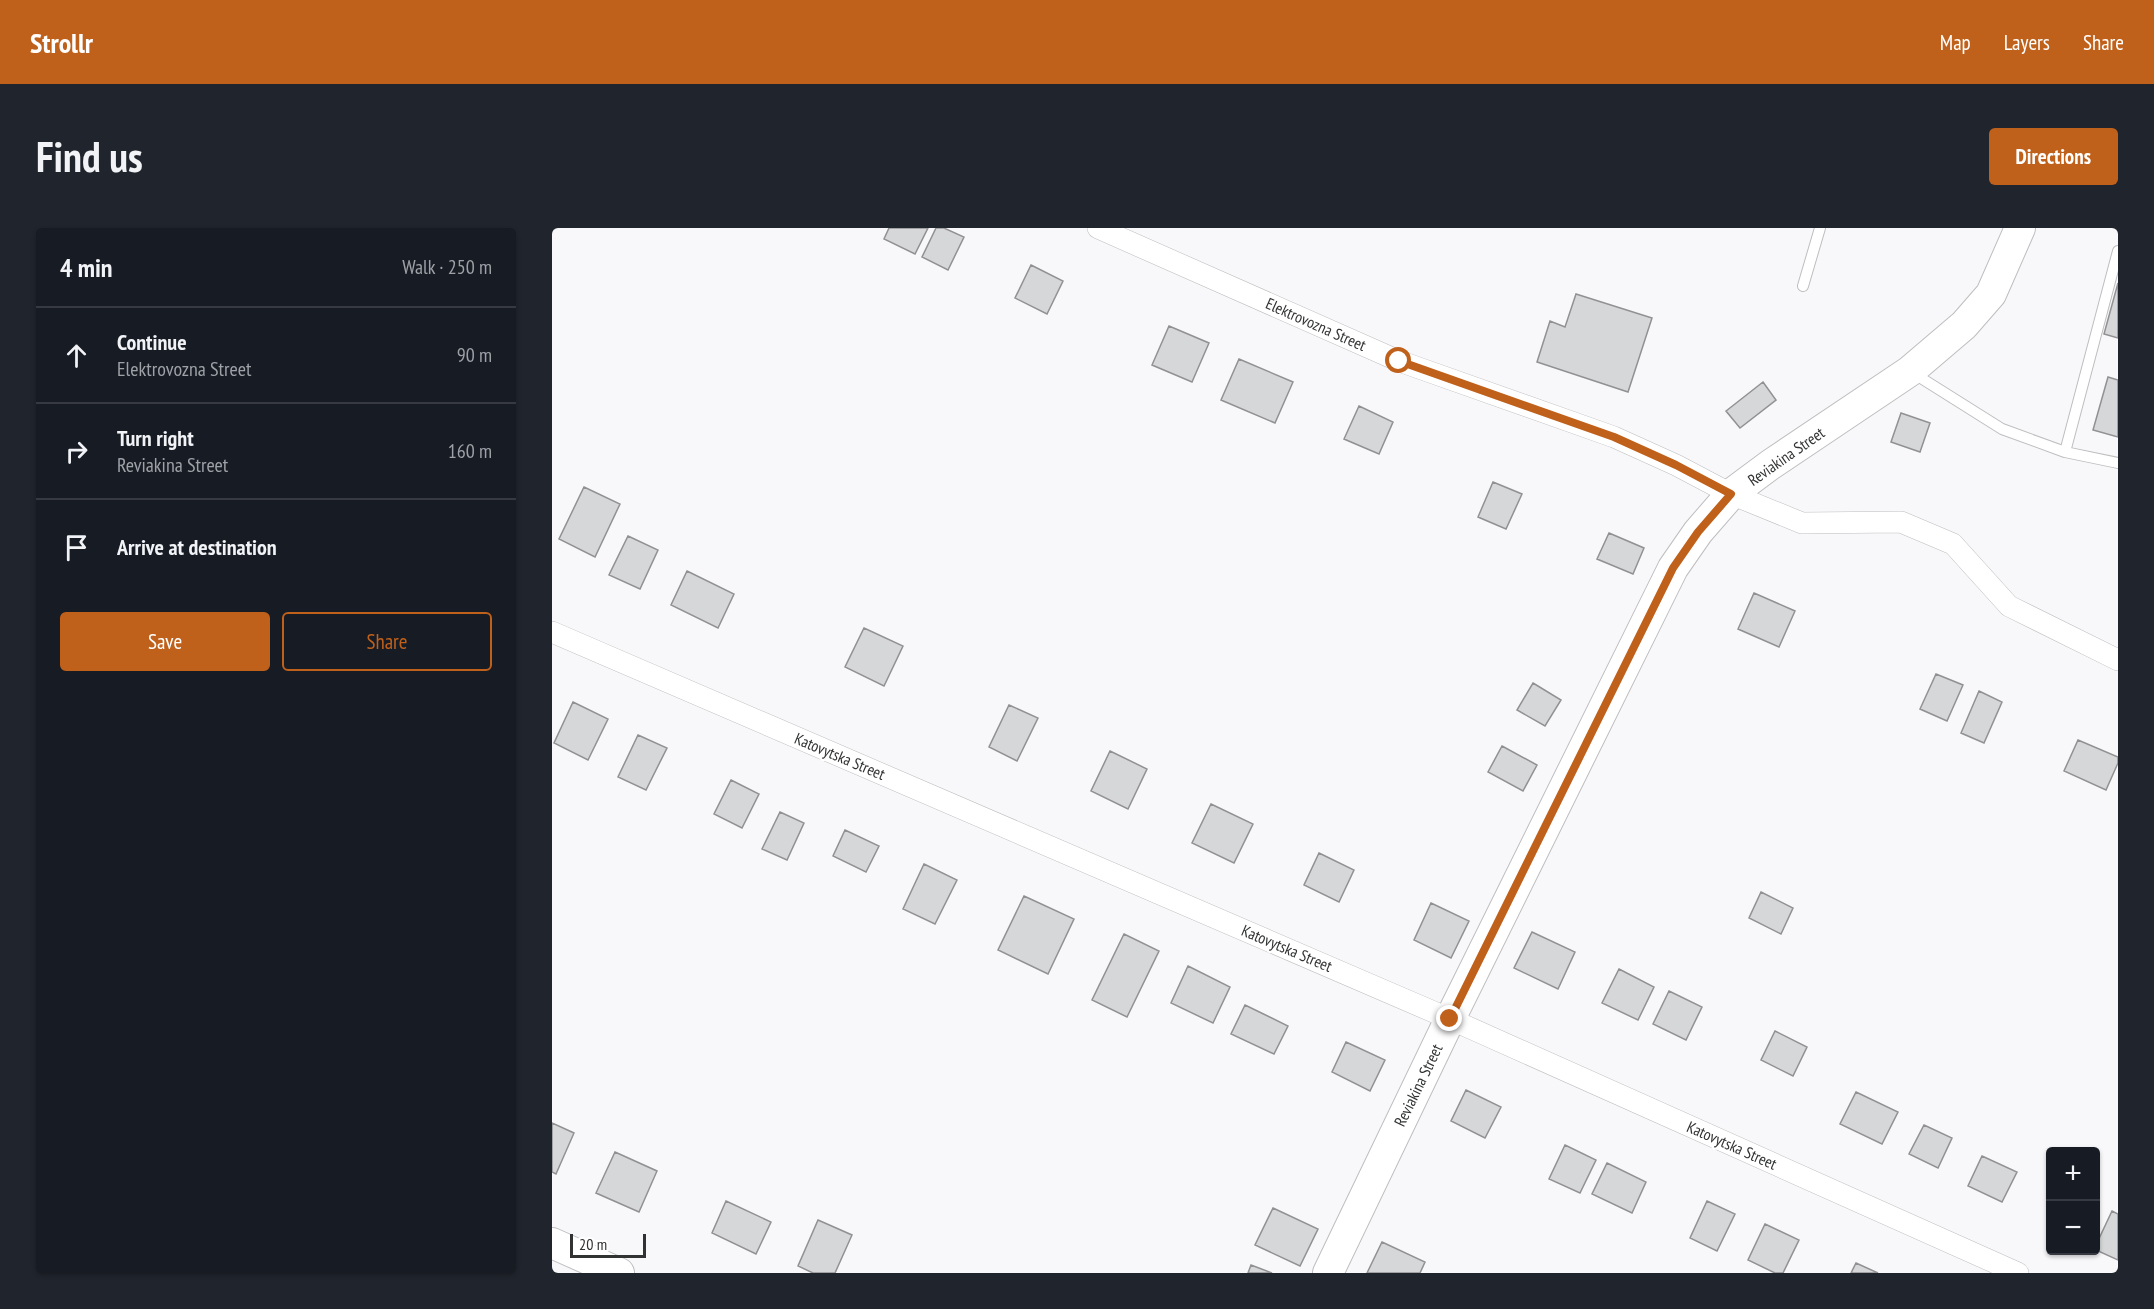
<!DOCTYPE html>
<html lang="en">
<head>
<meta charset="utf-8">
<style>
	:root { --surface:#171b24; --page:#20242c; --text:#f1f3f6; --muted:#9ea1a6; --line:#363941; --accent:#c0611b }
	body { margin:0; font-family:"PT Sans Narrow",sans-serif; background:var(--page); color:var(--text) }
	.controls { position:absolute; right:18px; bottom:18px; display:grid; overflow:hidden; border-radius:6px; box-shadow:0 2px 4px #0004 }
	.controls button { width:54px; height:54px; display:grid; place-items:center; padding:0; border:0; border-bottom:2px solid var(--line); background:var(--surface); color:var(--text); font:30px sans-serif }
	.scale { position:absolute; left:18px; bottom:15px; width:76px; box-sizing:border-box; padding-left:6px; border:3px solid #313232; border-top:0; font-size:16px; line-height:21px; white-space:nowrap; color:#313232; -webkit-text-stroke:4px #fff; paint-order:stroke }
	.stop { position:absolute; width:18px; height:18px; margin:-14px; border:4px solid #c0611b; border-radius:50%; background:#fff }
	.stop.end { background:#c0611b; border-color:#fff; box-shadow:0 2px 6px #0008 }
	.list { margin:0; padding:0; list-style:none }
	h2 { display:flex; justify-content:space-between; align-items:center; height:78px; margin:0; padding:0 24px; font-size:26px }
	h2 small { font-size:20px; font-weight:400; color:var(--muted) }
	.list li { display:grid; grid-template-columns:39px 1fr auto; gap:18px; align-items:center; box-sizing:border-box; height:96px; padding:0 24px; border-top:2px solid var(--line) }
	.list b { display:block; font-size:22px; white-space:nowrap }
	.list p { margin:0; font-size:20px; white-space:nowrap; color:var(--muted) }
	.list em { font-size:20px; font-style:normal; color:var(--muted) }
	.actions { display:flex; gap:12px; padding:18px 24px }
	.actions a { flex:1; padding:14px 0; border:2px solid var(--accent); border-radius:6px; text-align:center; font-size:21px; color:var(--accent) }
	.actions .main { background:var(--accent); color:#fff }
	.icon { flex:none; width:33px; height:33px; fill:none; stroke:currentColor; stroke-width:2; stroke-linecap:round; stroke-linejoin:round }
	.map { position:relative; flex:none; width:1566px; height:1045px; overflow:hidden; border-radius:6px }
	header { display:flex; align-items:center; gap:36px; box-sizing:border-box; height:84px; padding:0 30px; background:var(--accent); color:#fff }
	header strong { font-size:28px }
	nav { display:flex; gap:33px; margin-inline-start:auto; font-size:21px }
	.intro { display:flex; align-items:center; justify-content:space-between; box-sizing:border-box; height:144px; padding:0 36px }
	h1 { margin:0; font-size:42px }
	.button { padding:15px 27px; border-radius:6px; background:var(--accent); color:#fff; font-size:21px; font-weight:700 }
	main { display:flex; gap:36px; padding:0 36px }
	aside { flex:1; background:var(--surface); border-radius:6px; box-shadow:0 2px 4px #0004 }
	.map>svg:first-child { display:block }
	.building { fill:#d6d7d9; stroke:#919193; stroke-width:1.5 }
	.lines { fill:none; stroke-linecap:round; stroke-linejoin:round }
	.lane-casing { stroke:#bebec0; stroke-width:12 }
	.street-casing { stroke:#bebec0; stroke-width:22 }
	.secondary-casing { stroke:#bebec0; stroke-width:32 }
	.lane { stroke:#fff; stroke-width:10 }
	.street { stroke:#fff; stroke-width:21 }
	.secondary { stroke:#fff; stroke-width:30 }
	.route { stroke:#c0611b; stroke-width:8 }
	.labels { text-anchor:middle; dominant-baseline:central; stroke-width:4.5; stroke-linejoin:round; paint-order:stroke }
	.street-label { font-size:16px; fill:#313232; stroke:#fff }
</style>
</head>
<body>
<header>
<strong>Strollr</strong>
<nav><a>Map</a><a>Layers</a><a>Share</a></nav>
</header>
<div class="intro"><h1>Find us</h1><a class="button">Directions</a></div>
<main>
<aside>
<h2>4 min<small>Walk · 250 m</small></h2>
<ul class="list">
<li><svg class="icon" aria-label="ahead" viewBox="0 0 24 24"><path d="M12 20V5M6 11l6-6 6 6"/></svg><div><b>Continue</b><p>Elektrovozna Street</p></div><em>90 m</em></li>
<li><svg class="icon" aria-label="right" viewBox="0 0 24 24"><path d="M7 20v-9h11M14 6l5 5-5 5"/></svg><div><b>Turn right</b><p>Reviakina Street</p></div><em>160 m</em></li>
<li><svg class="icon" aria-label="arrive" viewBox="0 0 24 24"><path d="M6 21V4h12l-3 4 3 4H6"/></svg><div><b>Arrive at destination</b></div></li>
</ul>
<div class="actions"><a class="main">Save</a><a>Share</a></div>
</aside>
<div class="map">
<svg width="1566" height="1045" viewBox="0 0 1566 1045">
	<rect width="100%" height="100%" fill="#f8f8fa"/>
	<!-- building -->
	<path class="building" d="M337,0h39l-13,26 -31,-15z
		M384,0h8l20,9 -16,33 -26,-13z
		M479,37l32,16 -16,33 -32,-16z
		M1566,55v55l-14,-4z
		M1024,66l76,24 -24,74 -91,-30 13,-41 15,6z
		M617,98l40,17 -17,39 -40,-17z
		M687,131l54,23 -18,41 -54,-23z
		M1556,149l10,3v57l-25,-7z
		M1211,154l13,18 -36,28 -14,-17z
		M807,178l34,16 -14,32 -35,-15z
		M1349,185l29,10 -10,29 -29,-10z
		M941,254l29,12 -16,35 -28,-12z
		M32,259l36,17 -25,53 -36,-18z
		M1057,305l35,15 -11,26 -36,-15z
		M76,308l30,14 -18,39 -31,-14z
		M135,343l47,23 -16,34 -47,-23z
		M1202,365l41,18 -16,36 -41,-18z
		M312,400l39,18 -19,40 -39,-19z
		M1384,446l27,11 -16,36 -27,-12z
		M981,455l28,17 -16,26 -28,-16z
		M1427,463l23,11 -18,41 -23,-10z
		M21,474l35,17 -20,41 -34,-17z
		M457,477l29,13 -21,43 -28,-14z
		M86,507l29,13 -21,42 -28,-13z
		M1526,512l40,17v6l-12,27 -42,-19z
		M950,518l35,19 -14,26 -35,-19z
		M558,523l37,18 -19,40 -37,-18z
		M179,552l28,14 -17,34 -28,-14z
		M659,576l42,20 -19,39 -42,-20z
		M228,584l24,11 -17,37 -25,-11z
		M293,602l34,16 -13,26 -33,-16z
		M767,625l35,17 -15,32 -35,-17z
		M372,636l33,16 -22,44 -32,-15z
		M1209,664l32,16 -12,26 -32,-16z
		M472,668l50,23 -26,55 -50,-24z
		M879,675l38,18 -18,37 -37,-18z
		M980,704l43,20 -17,37 -44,-21z
		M572,706l35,17 -32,66 -35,-17z
		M636,738l42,21 -17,36 -42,-20z
		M1067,741l35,18 -16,33 -36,-17z
		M1117,763l33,16 -16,33 -33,-16z
		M693,777l43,21 -14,28 -43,-20z
		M1223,803l32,16 -14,29 -32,-16z
		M794,814l39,18 -15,31 -38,-19z
		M914,862l35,17 -16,31 -34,-17z
		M1304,864l42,20 -16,32 -42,-20z
		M0,895l22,10 -18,41 -4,-2z
		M1372,897l28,13 -14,30 -29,-14z
		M1013,917l31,15 -16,33 -31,-14z
		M63,924l42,19 -18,41 -43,-19z
		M1430,928l35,16 -15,30 -34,-16z
		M1055,935l39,19 -14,31 -40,-19z
		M174,973l45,21 -15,32 -44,-21z
		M1155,973l28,13 -18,37 -27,-13z
		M721,980l45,21 -18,37 -45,-21z
		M1560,983l6,3v46l-22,-10v-5z
		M266,992l34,15 -17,38h-22l-15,-7z
		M1213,996l34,16 -16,33h-8l-27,-13z
		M830,1014l43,20 -5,11h-53z
		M1304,1035l22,10h-27z
		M699,1037l21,8h-24z"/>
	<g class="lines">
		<defs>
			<path id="lane" d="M1251,58l17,-58
				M1361,145l89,56 63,23 53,-201
				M1513,224l53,11"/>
			<path id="street" d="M546,0l301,133 215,76 62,28 55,29 71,29 99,-1 52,22 56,62 109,54
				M0,404l898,387 568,254"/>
			<path id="secondary" d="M0,1015l67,30
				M776,1045l122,-254 223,-451 25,-36 33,-38 39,-29 140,-94 54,-46 27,-31 29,-66"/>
		</defs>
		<!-- lane casing -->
		<use href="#lane" class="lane-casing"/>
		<!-- street casing -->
		<use href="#street" class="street-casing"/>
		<!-- secondary casing -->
		<use href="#secondary" class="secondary-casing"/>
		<!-- lane -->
		<use href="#lane" class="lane"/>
		<!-- street -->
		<use href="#street" class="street"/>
		<!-- secondary -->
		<use href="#secondary" class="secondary"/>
	</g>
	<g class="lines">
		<!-- route -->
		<path class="route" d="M847,133l215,76 62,28 55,29 -33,38 -25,36 -223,451"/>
	</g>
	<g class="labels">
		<!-- street labels -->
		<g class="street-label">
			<text transform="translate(764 96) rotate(24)">Elektrovozna Street</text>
			<text transform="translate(1234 228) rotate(-35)">Reviakina Street</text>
			<text transform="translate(288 528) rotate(23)">Katovytska Street</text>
			<text transform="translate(735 720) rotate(23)">Katovytska Street</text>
			<text transform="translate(866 857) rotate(-64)">Reviakina Street</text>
			<text transform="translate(1180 917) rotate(24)">Katovytska Street</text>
		</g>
	</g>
</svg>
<div class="controls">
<button>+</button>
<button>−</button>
</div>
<div class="scale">20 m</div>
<div class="stop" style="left:847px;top:133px"></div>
<div class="stop end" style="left:898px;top:791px"></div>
</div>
</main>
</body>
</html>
